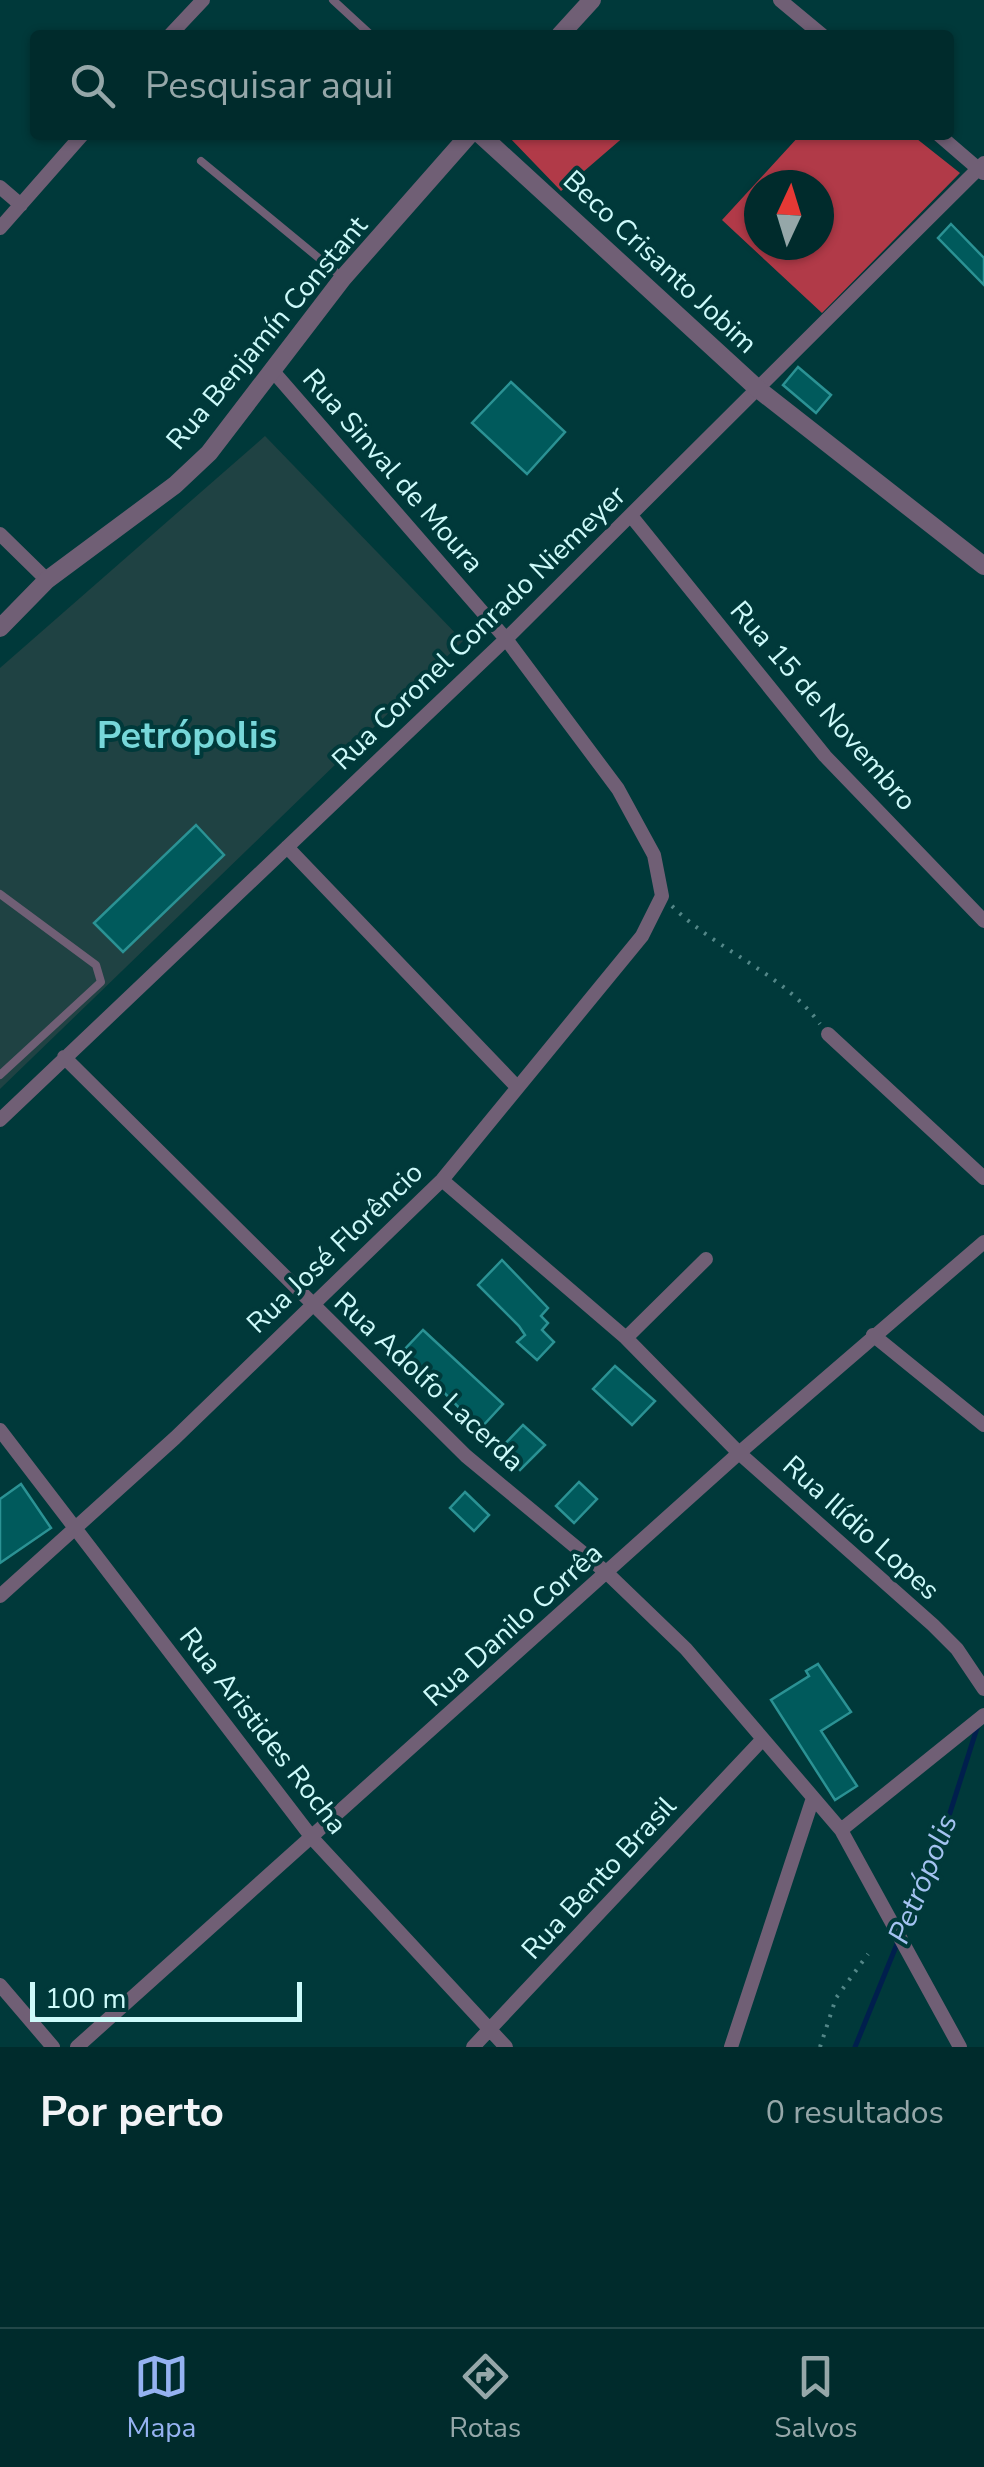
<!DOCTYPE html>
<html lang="pt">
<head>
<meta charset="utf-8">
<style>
	:root { --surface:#002b2c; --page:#0e3738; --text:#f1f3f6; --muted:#95a7a9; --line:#224748; --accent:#95b2f1 }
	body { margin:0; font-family:"Nunito Sans",sans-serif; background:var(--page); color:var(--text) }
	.compass { position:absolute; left:744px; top:170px; width:90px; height:90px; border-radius:50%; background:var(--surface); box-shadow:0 2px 8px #0004; rotate:4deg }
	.scale { position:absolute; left:30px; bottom:25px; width:272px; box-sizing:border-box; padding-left:10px; border:5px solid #cdfafa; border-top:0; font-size:28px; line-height:35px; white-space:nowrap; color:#cdfafa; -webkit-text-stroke:8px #00393a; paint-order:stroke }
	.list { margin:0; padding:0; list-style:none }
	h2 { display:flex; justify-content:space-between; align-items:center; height:130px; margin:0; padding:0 40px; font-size:42px }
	h2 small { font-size:32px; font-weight:400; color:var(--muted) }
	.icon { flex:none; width:55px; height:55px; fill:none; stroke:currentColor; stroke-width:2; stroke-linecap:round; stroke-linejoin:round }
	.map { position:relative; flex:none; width:984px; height:2047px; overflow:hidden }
	.search { position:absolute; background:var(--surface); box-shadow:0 2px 8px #0004; left:30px; right:30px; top:30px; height:110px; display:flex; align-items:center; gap:25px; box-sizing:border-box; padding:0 35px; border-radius:10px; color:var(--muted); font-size:38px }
	.sheet { height:280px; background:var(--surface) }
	nav { display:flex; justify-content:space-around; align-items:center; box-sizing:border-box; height:140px; border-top:2px solid var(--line); background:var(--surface); font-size:28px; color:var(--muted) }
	nav a { display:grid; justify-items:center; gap:5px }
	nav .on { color:var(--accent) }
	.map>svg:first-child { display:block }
	.built { fill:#1f4243 }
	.forest { fill:#b13a48; fill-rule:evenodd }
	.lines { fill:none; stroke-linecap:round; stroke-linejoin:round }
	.stream { stroke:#001f4d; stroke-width:5 }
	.building { fill:#005a5c; stroke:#2b9294; stroke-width:2.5 }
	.path { stroke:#538788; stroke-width:4; stroke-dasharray:2.5 8; stroke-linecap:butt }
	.service { stroke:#705f75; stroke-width:8 }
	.minor { stroke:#705f75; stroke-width:14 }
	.tertiary { stroke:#705f75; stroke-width:18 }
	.labels { text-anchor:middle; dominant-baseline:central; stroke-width:8; stroke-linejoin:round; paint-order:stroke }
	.street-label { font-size:28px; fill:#cdfafa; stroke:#00393a }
	.water-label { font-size:30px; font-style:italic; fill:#a4c3f1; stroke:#00393a }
	.district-label { font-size:38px; font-weight:bold; fill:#77d7d9; stroke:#00393a }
</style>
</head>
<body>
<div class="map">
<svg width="984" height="2047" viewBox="0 0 984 2047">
	<rect width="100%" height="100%" fill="#00393a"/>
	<!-- built -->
	<path class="built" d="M265,436l198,205 -463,448v-421z"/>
	<!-- forest -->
	<path class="forest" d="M507,135h119l-65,56z
		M800,135h112l48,38 -138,140 -100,-93zM819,185v60h-60v-60z"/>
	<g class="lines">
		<!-- stream -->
		<path class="stream" d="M855,2047l93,-228 30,-94"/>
	</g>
	<!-- building -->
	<path class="building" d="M951,224l33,34v27l-46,-47z
		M798,367l33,28 -15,18 -33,-28z
		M511,382l54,50 -38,42 -55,-51z
		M196,825l28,30 -101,97 -29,-29z
		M502,1260l46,48 -7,8 7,7 -6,7 12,12 -17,18 -20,-18 8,-7 -6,-9 -41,-41z
		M423,1330l80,74 -23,25 -77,-78z
		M615,1366l40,35 -23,24 -39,-36z
		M523,1425l22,20 -25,25 -21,-20z
		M579,1482l18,17 -23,24 -18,-17z
		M21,1484l30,44 -51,35v-64z
		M465,1492l24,23 -15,16 -24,-23z
		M818,1664l33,48 -30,19 36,55 -22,14 -64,-100 38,-24 -3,-5z"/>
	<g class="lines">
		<!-- path -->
		<path class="path" d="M672,906c45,45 111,67 148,118
			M820,2047l16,-49 32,-44"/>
		<!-- service -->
		<path class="service" d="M333,0l38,35
			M201,161l142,117
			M0,894l96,71 5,17 -101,93"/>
		<!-- minor -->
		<path class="minor" d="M780,0l42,35
			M170,35l33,-35
			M939,135l44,38
			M0,187l21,18
			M0,228l82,-93
			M632,517l193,239 159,165
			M0,534l47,46
			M287,847l230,240
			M828,1034l156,144
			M64,1057l402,399 141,117 79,76 155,181 119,217
			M0,1120l506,-481 478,-476
			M442,1180l184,158 113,115 194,172 24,24 27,40
			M873,1335l111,90
			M626,1338l80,-79
			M0,1430l313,409 193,208
			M0,1596l175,-158 267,-258 200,-244 20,-40 -8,-41 -36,-66 -112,-150 -234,-269
			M841,1830l143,-115
			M0,1985l53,62
			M77,2047l662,-594 245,-211
			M473,2047l288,-306
			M731,2047l82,-249"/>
		<!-- tertiary -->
		<path class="tertiary" d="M560,35l32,-35
			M481,135l277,254 226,177
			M0,628l47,-48 128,-95 34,-32 134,-175 126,-143"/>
	</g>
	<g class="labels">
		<!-- street labels -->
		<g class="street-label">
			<text transform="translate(660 262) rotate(43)">Beco Crisanto Jobim</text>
			<text transform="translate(267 333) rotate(-50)">Rua Benjamín Constant</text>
			<text transform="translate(393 471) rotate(49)">Rua Sinval de Moura</text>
			<text transform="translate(479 628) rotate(-44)">Rua Coronel Conrado Niemeyer</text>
			<text transform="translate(823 706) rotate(49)">Rua 15 de Novembro</text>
			<text transform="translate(335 1248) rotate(-44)">Rua José Florêncio</text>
			<text transform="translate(429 1382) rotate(43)">Rua Adolfo Lacerda</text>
			<text transform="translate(861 1528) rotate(42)">Rua Ilídio Lopes</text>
			<text transform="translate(513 1625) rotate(-42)">Rua Danilo Corrêa</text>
			<text transform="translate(263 1731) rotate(52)">Rua Aristides Rocha</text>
			<text transform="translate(599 1878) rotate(-47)">Rua Bento Brasil</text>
		</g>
		<!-- water labels -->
		<g class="water-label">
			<text transform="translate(923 1879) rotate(-68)">Petrópolis</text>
		</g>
		<!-- district labels -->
		<g class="district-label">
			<text x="187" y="735">Petrópolis</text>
		</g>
	</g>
</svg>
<svg class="compass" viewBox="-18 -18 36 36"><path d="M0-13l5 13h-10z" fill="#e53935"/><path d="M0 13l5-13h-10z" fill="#95a7a9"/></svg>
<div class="scale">100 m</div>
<div class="search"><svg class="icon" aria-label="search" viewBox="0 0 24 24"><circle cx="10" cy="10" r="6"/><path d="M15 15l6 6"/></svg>Pesquisar aqui</div>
</div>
<section class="sheet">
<h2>Por perto<small>0 resultados</small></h2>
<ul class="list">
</ul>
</section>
<nav>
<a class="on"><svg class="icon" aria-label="map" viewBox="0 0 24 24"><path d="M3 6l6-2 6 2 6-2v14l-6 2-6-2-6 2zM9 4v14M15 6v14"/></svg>Mapa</a>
<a><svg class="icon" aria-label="directions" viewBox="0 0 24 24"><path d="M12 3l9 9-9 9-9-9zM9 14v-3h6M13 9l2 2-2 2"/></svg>Rotas</a>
<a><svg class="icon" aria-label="saved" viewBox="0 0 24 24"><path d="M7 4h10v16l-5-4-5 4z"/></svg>Salvos</a>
</nav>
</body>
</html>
